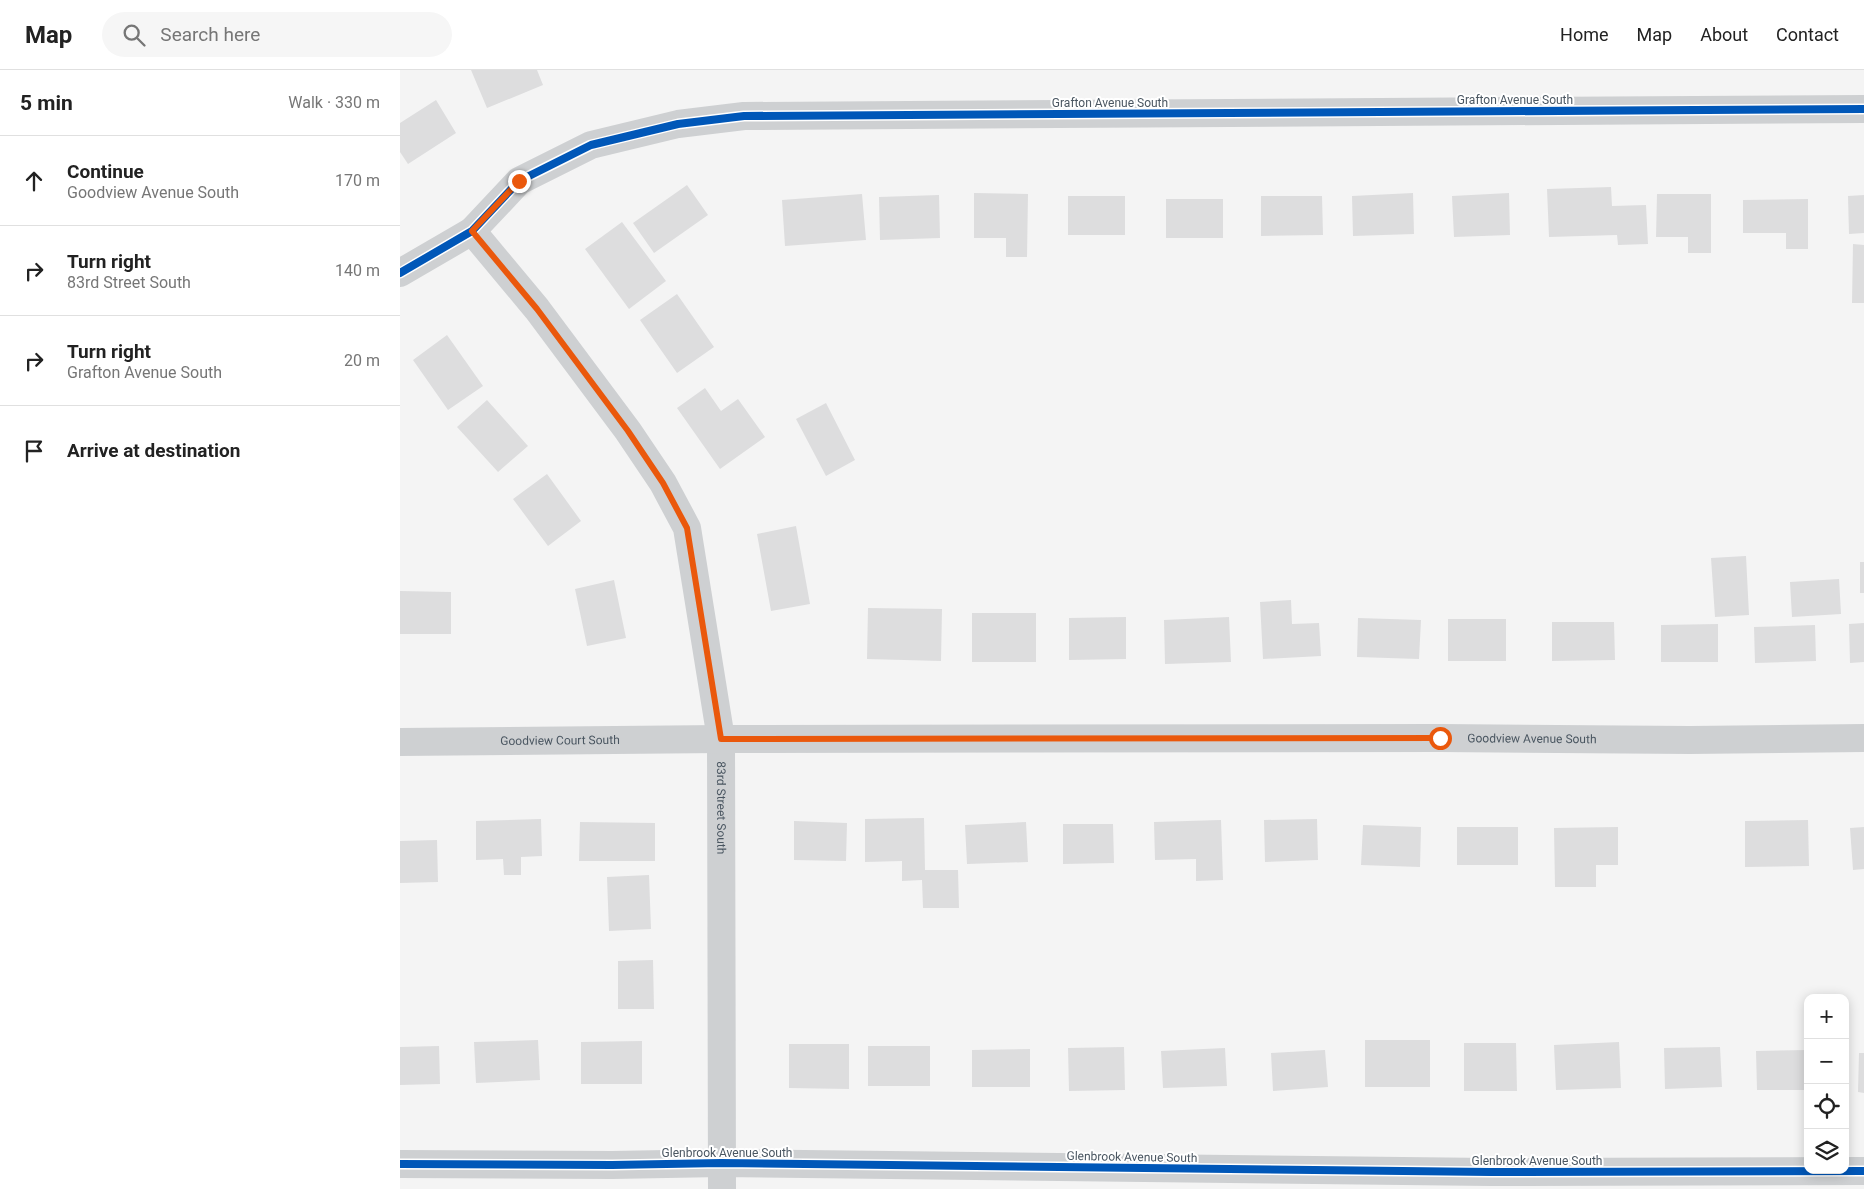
<!DOCTYPE html>
<html lang="en">
<head>
<meta charset="utf-8">
<style>
	:root { --surface:#fff; --page:#f6f6f6; --text:#222; --muted:#767676; --line:#e0e0e0 }
	body { margin:0; font-family:Roboto,sans-serif; background:var(--page); color:var(--text) }
	.controls { position:absolute; right:15px; bottom:15px; display:grid; overflow:hidden; border-radius:10px; box-shadow:0 2px 12px #0003 }
	.controls button { width:45px; height:45px; display:grid; place-items:center; padding:0; border:0; border-bottom:1px solid var(--line); background:var(--surface); color:var(--text); font:25px sans-serif }
	.stop { position:absolute; width:15px; height:15px; margin:-11px; border:4px solid #ea580c; border-radius:50%; background:#fff }
	.stop.end { background:#ea580c; border-color:#fff; box-shadow:0 1px 5px #0008 }
	.list { margin:0; padding:0; list-style:none }
	h2 { display:flex; justify-content:space-between; align-items:center; height:65px; margin:0; padding:0 20px; font-size:21px }
	h2 small { font-size:16px; font-weight:400; color:var(--muted) }
	.list li { display:grid; grid-template-columns:32px 1fr auto; gap:15px; align-items:center; box-sizing:border-box; height:90px; padding:0 20px; border-top:1px solid var(--line) }
	.list b { display:block; font-size:19px; white-space:nowrap }
	.list p { margin:0; font-size:16px; white-space:nowrap; color:var(--muted) }
	.list em { font-size:16px; font-style:normal; color:var(--muted) }
	.icon { flex:none; width:28px; height:28px; fill:none; stroke:currentColor; stroke-width:2; stroke-linecap:round; stroke-linejoin:round }
	.map { position:relative; flex:none; width:1464px; height:1119px; overflow:hidden }
	header { display:flex; align-items:center; gap:30px; box-sizing:border-box; height:70px; padding:0 25px; background:var(--surface); border-bottom:1px solid var(--line) }
	header strong { font-size:24px }
	nav { display:flex; gap:28px; margin-inline-start:auto; font-size:18px }
	.search { width:350px; height:45px; background:var(--page); display:flex; align-items:center; gap:12px; box-sizing:border-box; padding:0 18px; border-radius:28px; color:var(--muted); font-size:19px }
	main { display:flex }
	aside { flex:1; background:var(--surface) }
	.map>svg:first-child { display:block }
	.building { fill:#ddddde }
	.lines { fill:none; stroke-linecap:round; stroke-linejoin:round }
	.minor { stroke:#ced0d2; stroke-width:28 }
	.cycleway-casing { stroke:#fff; stroke-width:11 }
	.cycleway { stroke:#0057b8; stroke-width:8 }
	.route { stroke:#ea580c; stroke-width:6 }
	.labels { text-anchor:middle; dominant-baseline:central; stroke-width:4; stroke-linejoin:round; paint-order:stroke }
	.street-label { font-size:12px; fill:#4a5661; stroke:#fff }
</style>
</head>
<body>
<header>
<strong>Map</strong>
<div class="search"><svg class="icon" aria-label="search" viewBox="0 0 24 24"><circle cx="10" cy="10" r="6"/><path d="M15 15l6 6"/></svg>Search here</div>
<nav><a>Home</a><a>Map</a><a>About</a><a>Contact</a></nav>
</header>
<main>
<aside>
<h2>5 min<small>Walk · 330 m</small></h2>
<ul class="list">
<li><svg class="icon" aria-label="ahead" viewBox="0 0 24 24"><path d="M12 20V5M6 11l6-6 6 6"/></svg><div><b>Continue</b><p>Goodview Avenue South</p></div><em>170 m</em></li>
<li><svg class="icon" aria-label="right" viewBox="0 0 24 24"><path d="M7 20v-9h11M14 6l5 5-5 5"/></svg><div><b>Turn right</b><p>83rd Street South</p></div><em>140 m</em></li>
<li><svg class="icon" aria-label="right" viewBox="0 0 24 24"><path d="M7 20v-9h11M14 6l5 5-5 5"/></svg><div><b>Turn right</b><p>Grafton Avenue South</p></div><em>20 m</em></li>
<li><svg class="icon" aria-label="arrive" viewBox="0 0 24 24"><path d="M6 21V4h12l-3 4 3 4H6"/></svg><div><b>Arrive at destination</b></div></li>
</ul>
</aside>
<div class="map">
<svg width="1464" height="1119" viewBox="0 0 1464 1119">
	<rect width="100%" height="100%" fill="#f4f4f4"/>
	<!-- building -->
	<path class="building" d="M71,0h66l6,15 -56,23z
		M36,30l20,33 -48,31 -8,-12v-29z
		M287,115l21,30 -54,38 -21,-30z
		M1211,117l1,19 34,-1 2,39 -30,1 -1,-10 -68,2 -2,-48z
		M574,123l54,1 -1,63h-21v-19h-32z
		M1013,123l1,41 -61,2 -1,-40z
		M1109,123l1,42 -56,2 -2,-41z
		M462,124l4,46 -81,6 -3,-46z
		M1257,124h54v59h-23v-16h-32z
		M539,125l1,43 -60,2 -1,-43z
		M1464,125v38l-15,1 -1,-38z
		M668,126h57v39h-57z
		M861,126h61l1,39 -62,1z
		M766,129h57v39h-57z
		M1408,129v50h-22v-16h-43v-33z
		M222,152l44,59 -37,28 -44,-60z
		M1453,174l11,1v58h-12z
		M277,224l37,53 -37,26 -37,-53z
		M47,265l36,51 -35,24 -35,-50z
		M305,318l16,23 17,-12 27,38 -45,32 -43,-61z
		M87,330l41,46 -30,26 -41,-45z
		M426,333l29,57 -29,16 -30,-57z
		M147,404l34,47 -33,25 -35,-47z
		M396,456l14,78 -39,7 -14,-77z
		M1346,486l3,59 -34,2 -4,-59z
		M1460,492h4v31h-4z
		M1439,509l2,35 -49,3 -2,-35z
		M214,510l12,58 -39,8 -12,-57z
		M0,521l51,1v42h-51z
		M891,530l1,24 27,-1 2,33 -58,3 -3,-57z
		M468,538l74,1 -1,52 -74,-2z
		M572,543h64v49h-64z
		M726,547v42l-57,1v-42z
		M829,547l2,45 -66,2 -1,-44z
		M958,548l63,2 -2,39 -62,-2z
		M1048,549h58v42h-58z
		M1152,552h62l1,38 -63,1z
		M1464,553v39l-14,1 -1,-39z
		M1318,554v38h-57v-37z
		M1415,555l1,36 -61,2 -1,-36z
		M524,748l1,52h33l1,38h-36l-1,-28 -20,1v-20l-37,1v-43z
		M141,749l1,37 -21,1v18h-17l-1,-16 -27,1v-39z
		M917,749l1,41 -53,2 -1,-42z
		M821,750l2,60 -27,1v-22l-41,1 -1,-38z
		M1408,750l1,46 -64,1v-46z
		M394,751l53,2 -1,38 -52,-1z
		M180,752l75,1v38h-76z
		M626,752l2,40 -61,2 -2,-39z
		M663,754h50l1,39 -51,1z
		M963,755l58,2 -1,40 -59,-2z
		M1057,757h61v38h-61z
		M1218,757v38h-22v22h-41l-1,-59z
		M1464,757v42l-11,1 -3,-42z
		M37,770l1,42 -38,1v-42z
		M249,805l2,54 -42,2 -2,-54z
		M253,890l1,49h-36v-48z
		M138,970l2,40 -64,3 -2,-41z
		M965,970h65v47h-65z
		M242,971v43h-61v-42z
		M1219,972l2,46 -65,2 -2,-45z
		M1064,973h52l1,48h-53z
		M389,974h60v45l-60,-1z
		M39,976l1,38 -40,1v-38z
		M468,976h62v40h-62z
		M724,977l1,43 -56,1 -1,-43z
		M1320,977l2,40 -57,2 -1,-41z
		M825,978l2,38 -64,2 -2,-37z
		M630,979v38h-58v-37z
		M925,980l3,37 -55,4 -2,-38z
		M1408,980v40h-51l-1,-39z
		M1459,983h5v40l-6,-1z"/>
	<g class="lines">
		<!-- minor -->
		<g class="minor">
			<path id="s1" d="M72,161l65,78 91,122 35,52 24,45 34,211 1,450"/>
			<path d="M0,203l72,-42 47,-50 72,-36 87,-21 66,-8 1120,-7"/>
			<path id="s2" d="M0,672l321,-3 719,-1 250,2 174,-2"/>
			<path d="M0,1094l212,1 109,-2 770,9 373,-1"/>
		</g>
		<defs>
			<path id="cycleway" d="M0,203l72,-42 47,-50 72,-36 87,-21 66,-8 1120,-7
				M0,1094l212,1 109,-2 770,9 373,-1"/>
		</defs>
		<!-- cycleway casing -->
		<use href="#cycleway" class="cycleway-casing"/>
		<!-- cycleway -->
		<use href="#cycleway" class="cycleway"/>
	</g>
	<g class="lines">
		<!-- route -->
		<path class="route" d="M119,111l-47,50 65,78 91,122 35,52 24,45 34,211 719,-1"/>
	</g>
	<g class="labels">
		<!-- street labels -->
		<g class="street-label">
			<text x="1115" y="30">Grafton Avenue South</text>
			<text x="710" y="33">Grafton Avenue South</text>
			<text stroke="none"><textPath href="#s2" startOffset="1132">Goodview Avenue South</textPath></text>
			<text stroke="none"><textPath href="#s2" startOffset="160">Goodview Court South</textPath></text>
			<text stroke="none"><textPath href="#s1" startOffset="650">83rd Street South</textPath></text>
			<text x="327" y="1083">Glenbrook Avenue South</text>
			<text transform="translate(732 1087) rotate(1)">Glenbrook Avenue South</text>
			<text x="1137" y="1091">Glenbrook Avenue South</text>
		</g>
	</g>
</svg>
<div class="controls">
<button>+</button>
<button>−</button>
<button><svg class="icon" aria-label="locate" viewBox="0 0 24 24"><circle cx="12" cy="12" r="6"/><path d="M12 2v4M12 18v4M2 12h4M18 12h4"/></svg></button>
<button><svg class="icon" aria-label="layers" viewBox="0 0 24 24"><path d="M12 4l9 5-9 5-9-5zM3 14l9 5 9-5"/></svg></button>
</div>
<div class="stop" style="left:1040px;top:668px"></div>
<div class="stop end" style="left:119px;top:111px"></div>
</div>
</main>
</body>
</html>
